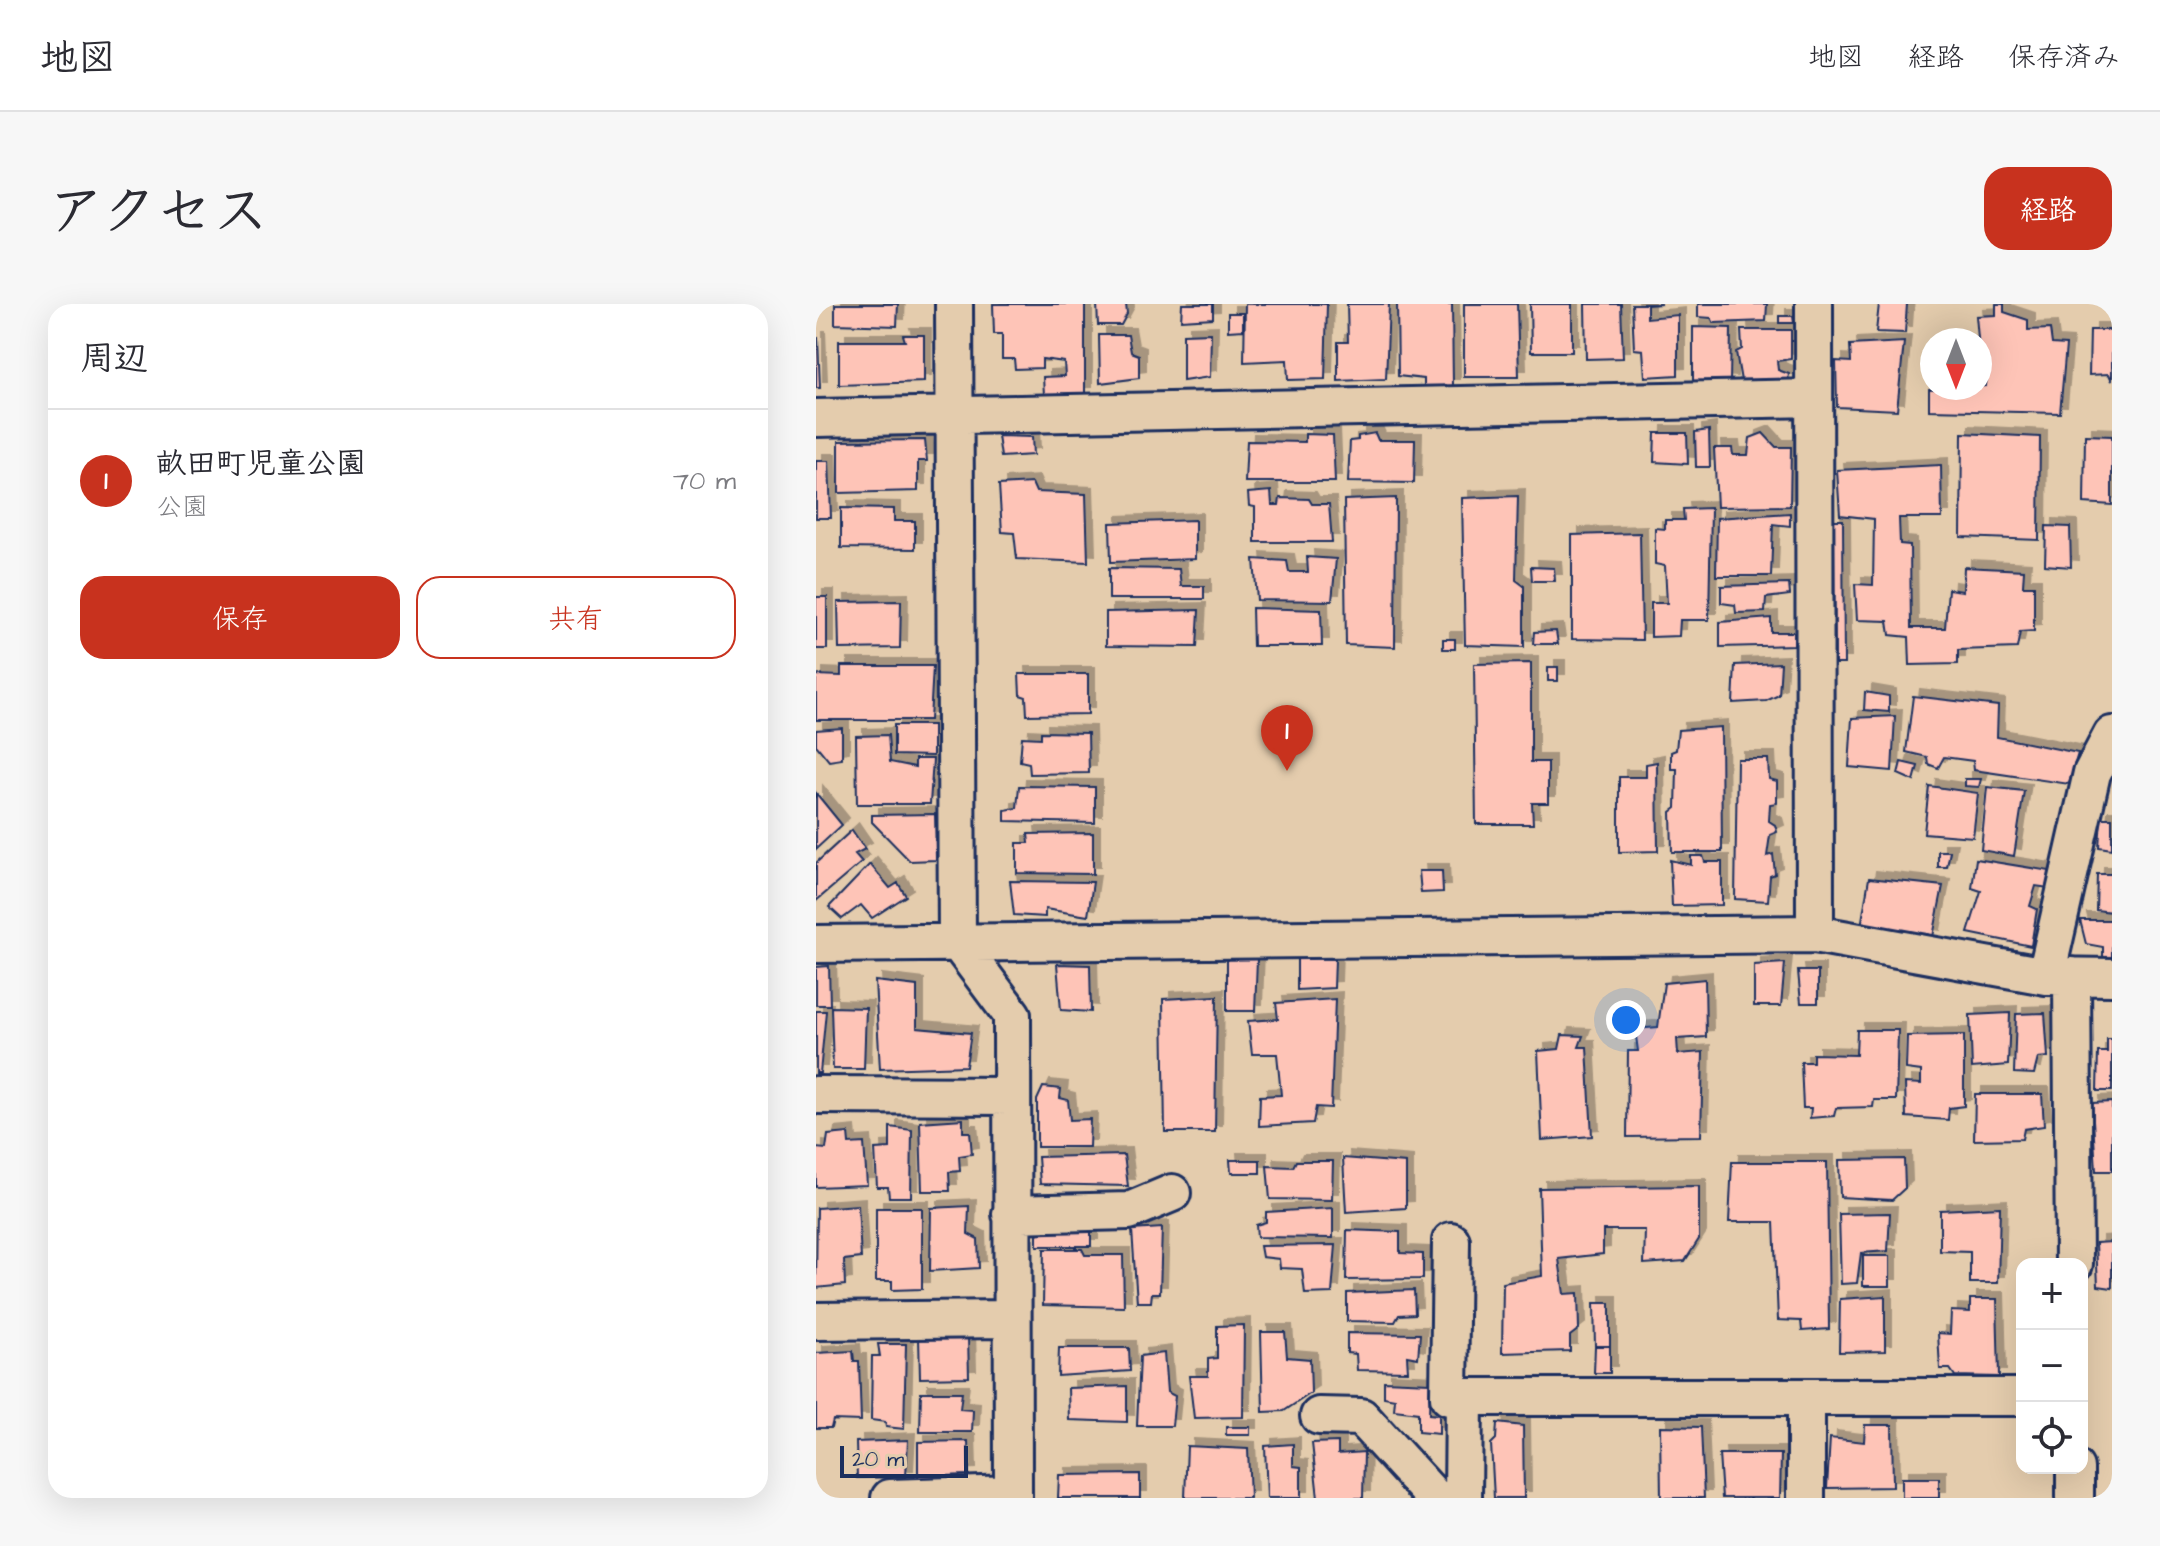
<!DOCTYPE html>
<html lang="ja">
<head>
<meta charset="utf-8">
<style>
	:root { --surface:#fff; --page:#f7f7f7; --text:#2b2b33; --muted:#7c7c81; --line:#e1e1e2; --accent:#c8321e }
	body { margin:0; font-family:"Architects Daughter","Klee One",sans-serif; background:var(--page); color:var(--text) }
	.controls { position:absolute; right:24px; bottom:24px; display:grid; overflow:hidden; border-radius:16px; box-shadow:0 8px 32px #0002 }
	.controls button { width:72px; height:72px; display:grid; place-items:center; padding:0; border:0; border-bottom:2px solid var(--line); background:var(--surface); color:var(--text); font:40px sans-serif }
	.compass { position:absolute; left:1104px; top:24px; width:72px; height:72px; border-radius:50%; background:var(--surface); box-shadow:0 8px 32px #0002; rotate:180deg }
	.scale { position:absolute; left:24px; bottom:20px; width:128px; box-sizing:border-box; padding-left:8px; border:4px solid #1b2f5e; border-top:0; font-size:22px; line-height:28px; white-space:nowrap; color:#1b2f5e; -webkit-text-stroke:6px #e4ccad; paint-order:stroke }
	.you { position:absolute; left:810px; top:716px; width:28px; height:28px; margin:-20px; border:6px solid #fff; border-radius:50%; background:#1a73e8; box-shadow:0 0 0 12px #1a73e833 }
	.badge { display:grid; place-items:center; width:52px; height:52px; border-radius:50%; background:var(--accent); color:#fff; font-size:26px; font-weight:700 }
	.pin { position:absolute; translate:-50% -66px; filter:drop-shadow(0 2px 4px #0008) }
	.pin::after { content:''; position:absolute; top:42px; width:28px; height:24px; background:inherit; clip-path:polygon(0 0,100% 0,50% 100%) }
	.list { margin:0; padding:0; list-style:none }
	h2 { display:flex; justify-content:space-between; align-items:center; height:104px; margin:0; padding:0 32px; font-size:34px }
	h2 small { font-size:26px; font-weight:400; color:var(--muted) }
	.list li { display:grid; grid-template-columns:52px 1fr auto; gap:24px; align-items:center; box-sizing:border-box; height:144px; padding:0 32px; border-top:2px solid var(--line) }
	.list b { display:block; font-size:30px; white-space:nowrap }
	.list p { margin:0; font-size:26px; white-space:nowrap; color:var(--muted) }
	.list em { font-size:26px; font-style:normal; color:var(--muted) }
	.actions { display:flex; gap:16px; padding:24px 32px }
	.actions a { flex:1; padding:18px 0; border:2px solid var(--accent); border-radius:24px; text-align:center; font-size:28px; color:var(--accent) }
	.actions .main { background:var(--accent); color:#fff }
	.icon { flex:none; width:44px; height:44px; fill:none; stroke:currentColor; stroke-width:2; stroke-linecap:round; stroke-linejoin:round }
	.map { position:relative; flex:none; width:1296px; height:1194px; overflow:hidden; border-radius:24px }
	header { display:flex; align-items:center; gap:48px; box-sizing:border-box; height:112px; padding:0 40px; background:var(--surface); border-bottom:2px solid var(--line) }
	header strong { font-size:38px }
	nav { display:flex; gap:44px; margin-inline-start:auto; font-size:28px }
	.intro { display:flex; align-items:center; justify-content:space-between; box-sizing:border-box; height:192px; padding:0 48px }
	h1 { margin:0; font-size:56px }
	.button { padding:20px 36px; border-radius:24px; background:var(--accent); color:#fff; font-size:28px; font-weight:700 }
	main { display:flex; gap:48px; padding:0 48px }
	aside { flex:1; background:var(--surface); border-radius:24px; box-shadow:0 8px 32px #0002 }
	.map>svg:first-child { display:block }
	.building { fill:#fec4b7; stroke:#1b2f5e; stroke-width:2; filter:url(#shadow) }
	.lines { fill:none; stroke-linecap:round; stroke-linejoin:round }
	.street-casing { stroke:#1b2f5e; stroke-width:42 }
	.street { stroke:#e4ccad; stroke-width:36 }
</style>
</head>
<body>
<header>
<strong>地図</strong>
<nav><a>地図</a><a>経路</a><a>保存済み</a></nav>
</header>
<div class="intro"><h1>アクセス</h1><a class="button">経路</a></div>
<main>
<aside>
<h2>周辺<small></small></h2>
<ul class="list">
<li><span class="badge">1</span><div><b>畝田町児童公園</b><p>公園</p></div><em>70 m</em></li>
</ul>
<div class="actions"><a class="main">保存</a><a>共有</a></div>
</aside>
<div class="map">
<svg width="1296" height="1194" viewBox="0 0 1296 1194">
	<defs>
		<filter id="shadow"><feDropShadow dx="7" dy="-7" stdDeviation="0" flood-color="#0004"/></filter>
	</defs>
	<rect width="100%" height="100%" fill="#e4ccad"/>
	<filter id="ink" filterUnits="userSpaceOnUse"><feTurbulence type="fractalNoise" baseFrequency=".0125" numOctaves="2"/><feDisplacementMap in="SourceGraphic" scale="16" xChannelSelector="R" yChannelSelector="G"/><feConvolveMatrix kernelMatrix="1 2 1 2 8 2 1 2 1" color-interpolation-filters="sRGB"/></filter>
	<g filter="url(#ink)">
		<!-- building -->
		<path class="building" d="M19,0h63l-1,22 -62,-2z
			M177,0h92v90l-41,1 -1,-18 22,-1 -1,-14 -22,-3v9l-27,1 -1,-10h-12v-25h-8z
			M281,0h29l1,10 -6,11h-23z
			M366,0h31v14l-32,2z
			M429,0h82l-2,75 -37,1 -1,-20 -43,2z
			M531,0h42l-3,75 -48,2v-39h10z
			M581,0h55l1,82h-29v-7l-26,-3z
			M648,0h53l2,73h-55z
			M714,0h42v48h-41z
			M769,0h36l2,54 -37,1z
			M816,0h30l-15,1v13l31,-3v60l-33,2 -2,-27 -9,-1z
			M882,0h69l-1,17 -52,2 -3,-5 -13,-1z
			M1063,0h28l-2,29 -29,-1z
			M1180,0h8v8l24,8v10l22,-1 2,15 14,1 -6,68 -131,-3v-21l57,-3 2,-26h-8l-4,-44 20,-1z
			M412,9h15v17l-15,1z
			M963,12h14l1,7h-15z
			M877,23l38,1 -1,55 -37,-2z
			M925,26h50v29l-14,2 1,9 11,4 -1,7h-47l-5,-29 6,-3z
			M1274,26h22v51l-3,-7 -20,1z
			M395,29l-1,44 -27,4v-47z
			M87,31h21v47l-85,3v-44h66z
			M283,31h29l3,17 8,3v23l-39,5z
			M0,34h2l2,50h-4z
			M1088,38l-7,68 -60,-3 -1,-46 15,1 -1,-17z
			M893,126l1,37h-14l-1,-35z
			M559,129l3,7h37l-1,43 -66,-1 2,-41 8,-1v-4z
			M839,129h32l1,31 -34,-2z
			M947,129l13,14h15l-1,59 -73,1 -3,-59h18l1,7h15l2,-17z
			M1146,129l78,4 -1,103 -78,-3z
			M489,130l28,1 2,47h-90l2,-41 58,1z
			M1269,131l27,1v69l-28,-2z
			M182,132l34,1 1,18 -32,2z
			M109,136l2,21h-9v30l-79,2v-52z
			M0,157h13l2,57h-15z
			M1125,161l1,53h-43l1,26 10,1 1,83h34l3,-39 15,2 1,-24 60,3 -1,16h11v45l-14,1 -3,16 -59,2v14l-48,1 -1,-28 -19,-2 -2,-14 -31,-1 -2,-36 18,1 1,-66 -34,-4 -3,-45z
			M216,179l4,9 50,2 2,68 -71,-3 -3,-26 -12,-1 -3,-47z
			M455,187l1,14h7l1,-7 29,1 3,5h17l3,38h-77v-35l-6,-1 -1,-13z
			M702,192l-2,84 8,6v61l-59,-2 -3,-147z
			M580,194l-1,149 -49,-2 -2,-145z
			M25,204l53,1v12h21v28l-74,-1z
			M895,204l-2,112h-29l-1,16 -28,1v-34h16l-2,-37 -10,-2v-36l10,1v-9h19l-1,-11z
			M974,209v13l-17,-2 -2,52h-55l1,-58z
			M379,216v39l-84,3 -1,-39z
			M1018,216h9l1,144h-9z
			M1230,222l24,1 1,40 -26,-2z
			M824,229l2,107 -70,-1v-104z
			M491,253l29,2 -4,42 -75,-1 -3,-41 33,2 2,11h19z
			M715,263l23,1 1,13h-23z
			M293,264l70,1 2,17h23v13h-95z
			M973,280l1,11 -24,3 -1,14 -29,1 -1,-8 -14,-2v-17z
			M0,293h11v52h-11z
			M85,297l-1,47 -61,1 -1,-47z
			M436,304l69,2 1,36h-69z
			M383,306l-2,37 -91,-1v-34z
			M955,314v14h23v13l-74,2v-25z
			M740,327l2,13h-25l1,-12z
			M627,335h12v10h-12z
			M715,359v99h17v41h-16l1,21h-57l-2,-160z
			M965,359l-2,32 -13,6 -33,2 2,-38z
			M25,362h92l-3,54h-114v-45l25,1z
			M732,363h10v14h-10z
			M203,370h69v40l-61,1 -1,-18 -6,-2z
			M1049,388l24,4v16l-25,-2z
			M1097,392l85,10 -1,31 81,16 -9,31 -95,-14 -1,-9 -29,-4 -6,11 -10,-4 -1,-7 -21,-5z
			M1079,412l-3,55 -43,-4 3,-49z
			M78,421h39v31l-39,-1z
			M905,423l1,125h-50l-1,-40 5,-4 1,-39h-6v-17l5,-2 2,-20z
			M26,424v31l-13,2 -13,-16v-15z
			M225,428l47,1 1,40 -59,1 -1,-11 -9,-2 2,-24 19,1z
			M72,431l2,27 25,5v-8h18l-3,45h-73l-1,-68z
			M921,455h31l1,20 8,2v22l-7,1 -1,17 6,4 2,7 -7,3 -3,21 6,-2 2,20 -5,2 -2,25 -33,-2z
			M841,458l1,89 -39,1v-75h27v-13z
			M1085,458l17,4 -4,15 -16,-7z
			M1149,475h16l-2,8 -14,-1z
			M203,482l76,1v36l-90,-2v-11l12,-2z
			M1113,482l49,7 -5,44 -49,-4z
			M1171,483l37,4 -10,65 -33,-6z
			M0,489l26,32 -26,24z
			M119,510l1,46 -26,1 -38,-39v-7z
			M1285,514h11v31l-13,-2z
			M36,526l13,19 -10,5 7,8 -46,39v-38z
			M277,529v41l-76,-1v-30h12l-1,-9z
			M1122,547h12l-3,16h-9z
			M875,552h12l2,6h17v43l-50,1 -2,-46 21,5z
			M1160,555l74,12 -1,17 -13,-2 -6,20 7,3 -6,37 -63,-13 13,-42 -9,-3z
			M54,560l20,24 8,-5 8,13 -34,22 -11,-13 -19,14 -13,-12z
			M603,567h23l1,21 -22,1z
			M1281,570h15v38l-16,-2z
			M1053,574l74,8 -10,51 -72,-10z
			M194,577l83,1 -5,34 -43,-7v8l-31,-2z
			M1264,616h32v37h-9v-10l-17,-3z
			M481,653l38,2 -1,29 -37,2z
			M411,655h30l-2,52h-28z
			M969,659l-4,43h-27v-41z
			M241,660l33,1 1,47 -30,-2z
			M13,662l1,39h-14v-38z
			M982,667h20v32h-17z
			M889,675l1,58 -29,2 1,15 25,-2 -2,84 -74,1 1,-86h10l-3,-22 23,-2 6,-44z
			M59,677l42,5v42l54,5 -5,33 -86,3z
			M401,692l-2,136h-50l-2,-133z
			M519,695l-4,109 -15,-1 -3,16 -54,3 1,-30 21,-1 -4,-41h-25l-4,-33 30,-2 -2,-16z
			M15,703l35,1 -2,61h-31z
			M0,707h10l-6,62h-4z
			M1194,709l-2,52 -36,3 -2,-53z
			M1229,709l3,44 -10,1 -4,16 -20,-1 2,-59z
			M1041,726h41l-2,70h-22l-1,7 -37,1 -2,8 -24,2 1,-10h-8l-2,-46h12v-8l43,1z
			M746,731l21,1 -4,11h8l5,89 -50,4 -4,-89 21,-2z
			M1148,731v71l-15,2 -1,12 -42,-3 -1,-34 16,1v-13l-15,-2 1,-33z
			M1291,735h5v52h-15l1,-39h9z
			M227,783l18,2 -1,9 8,2 2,20 20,-1 -1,28h-52v-47z
			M1159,790h67l2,32 -20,3 -2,10 -48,1z
			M1296,798v69h-16l-4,-68z
			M147,815v13h7l2,22 -13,2 1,15 -11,1 1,19h-28l-2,-69z
			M74,823l22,3 -1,67h-22l-1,-10h-11l-2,-38 15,-1z
			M32,829l1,11 15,-1 3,42 -51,2v-39l10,1 2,-14z
			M308,851l4,31 -88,-2 -2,-27z
			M527,854l63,5v45l-60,4z
			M1088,855l1,29 -13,12 -52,-3 -1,-37z
			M414,856h30v13h-29z
			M480,857h37l-1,39 -62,-1 -3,-33 26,1z
			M916,858h95l2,167 -27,2 -1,-10 -23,-1 -4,-98h-45z
			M883,882v53l-14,22 -41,3 1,-34h-42v24l-44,5 5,35 14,-1 1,36 -9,7v15l-68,2 1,-70 39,-7 -3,-88z
			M42,901l3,53 -17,2 1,25 -29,3 1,-80z
			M153,902l-1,28 10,5 1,29 -49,3 1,-63z
			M1184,903l-2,76h-28v-31l-30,-1v-41z
			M60,904h46v81l-30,1v-9h-16z
			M517,904v30l-76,-1 -1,-12 10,-3v-10z
			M1074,909l-2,38 -27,2 -4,30 -16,1 -2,-70z
			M235,923h40v19h-54v-12z
			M346,924l-2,65h-8l-1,9h-14l-5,-72z
			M531,926l53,2v21l23,1v25l-77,1z
			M1296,938v46l-14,-2 -2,-43z
			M520,941l-4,48 -27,1 -3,-25 -22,-1 -1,-9 -17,-2 -2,-11z
			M228,945h38l3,6h38l1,52 -81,-2z
			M1047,952h27v30h-27z
			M598,986l1,24 -16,1 -4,7 -48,-1v-28z
			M1069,992v55l-46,1 1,-53z
			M1154,995h27l2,78 -44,-1 -5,-7h-10l-2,-36 12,1 1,-23 19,1z
			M778,999h16v43h-15z
			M428,1021l-1,92 -49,1 -5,-42h19v-17l9,-1v-32z
			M445,1028h24l2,25 23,2 1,34 -27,18 -21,1z
			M531,1029l73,1 -2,24 -11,-2 1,15 -51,-1 -1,-16 -9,-1z
			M103,1033h49l1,40 -49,1z
			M62,1040h28l-2,85 -18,-2 -1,-5 -14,-2 1,-64h8z
			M779,1042h15v27h-16z
			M243,1044h70l1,23 -72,5z
			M37,1047l1,10h5l2,60 -28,-1 -2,8h-15v-75z
			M348,1049l3,39 8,4 -3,30h-35l3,-70z
			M568,1077l46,2 -1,31 10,1v19l-21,-2v-19l-24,-3 1,-11 -11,-2z
			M311,1082v36l-58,-2 -1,-32z
			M105,1088h41l-2,17 13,1 -1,22h-52z
			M681,1119l26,3 1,72h-30l-3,-54 5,-5z
			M1049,1121h27l1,62 -66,1 3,-50 34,4z
			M844,1122l41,1 3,71h-43z
			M410,1123h24v8h-24z
			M92,1136l-2,37 -49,1 -1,-36z
			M152,1137l1,34 -51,2v-35z
			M522,1138v12l26,-2 -1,46h-45l-6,-55z
			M477,1140v22l8,1v31h-34l-2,-52z
			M371,1142l61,3 2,49h-65z
			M903,1150h62l-1,44h-58z
			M324,1170v24h-82l1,-23z
			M1086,1174h37v20h-37z"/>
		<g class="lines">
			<defs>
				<path id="street" d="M138,0l3,637 55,74 1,483
					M998,0l1,630
					M0,114l998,-20
					M0,640l999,-10 231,42 66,1
					M1230,672l46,-203 20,-38
					M1256,672l2,288
					M0,791l195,1
					M195,910l118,-3 43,-18
					M635,937l-2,156h573
					M0,1017l194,-2
					M990,1095v99
					M503,1112l42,1 74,81
					M1259,1164v30
					M74,1194l123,-4
					M647,1194l1,-101"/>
			</defs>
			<!-- street casing -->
			<use href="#street" class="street-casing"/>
			<!-- street -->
			<use href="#street" class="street"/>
		</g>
	</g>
</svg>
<div class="controls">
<button>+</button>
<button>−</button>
<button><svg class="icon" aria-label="locate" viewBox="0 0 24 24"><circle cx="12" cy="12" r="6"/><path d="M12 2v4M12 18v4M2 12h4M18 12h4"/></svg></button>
</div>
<svg class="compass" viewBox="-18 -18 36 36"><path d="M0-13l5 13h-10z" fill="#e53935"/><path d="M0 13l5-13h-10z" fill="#7c7c81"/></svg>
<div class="scale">20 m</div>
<div class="you"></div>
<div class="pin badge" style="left:471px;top:467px">1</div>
</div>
</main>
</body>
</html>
